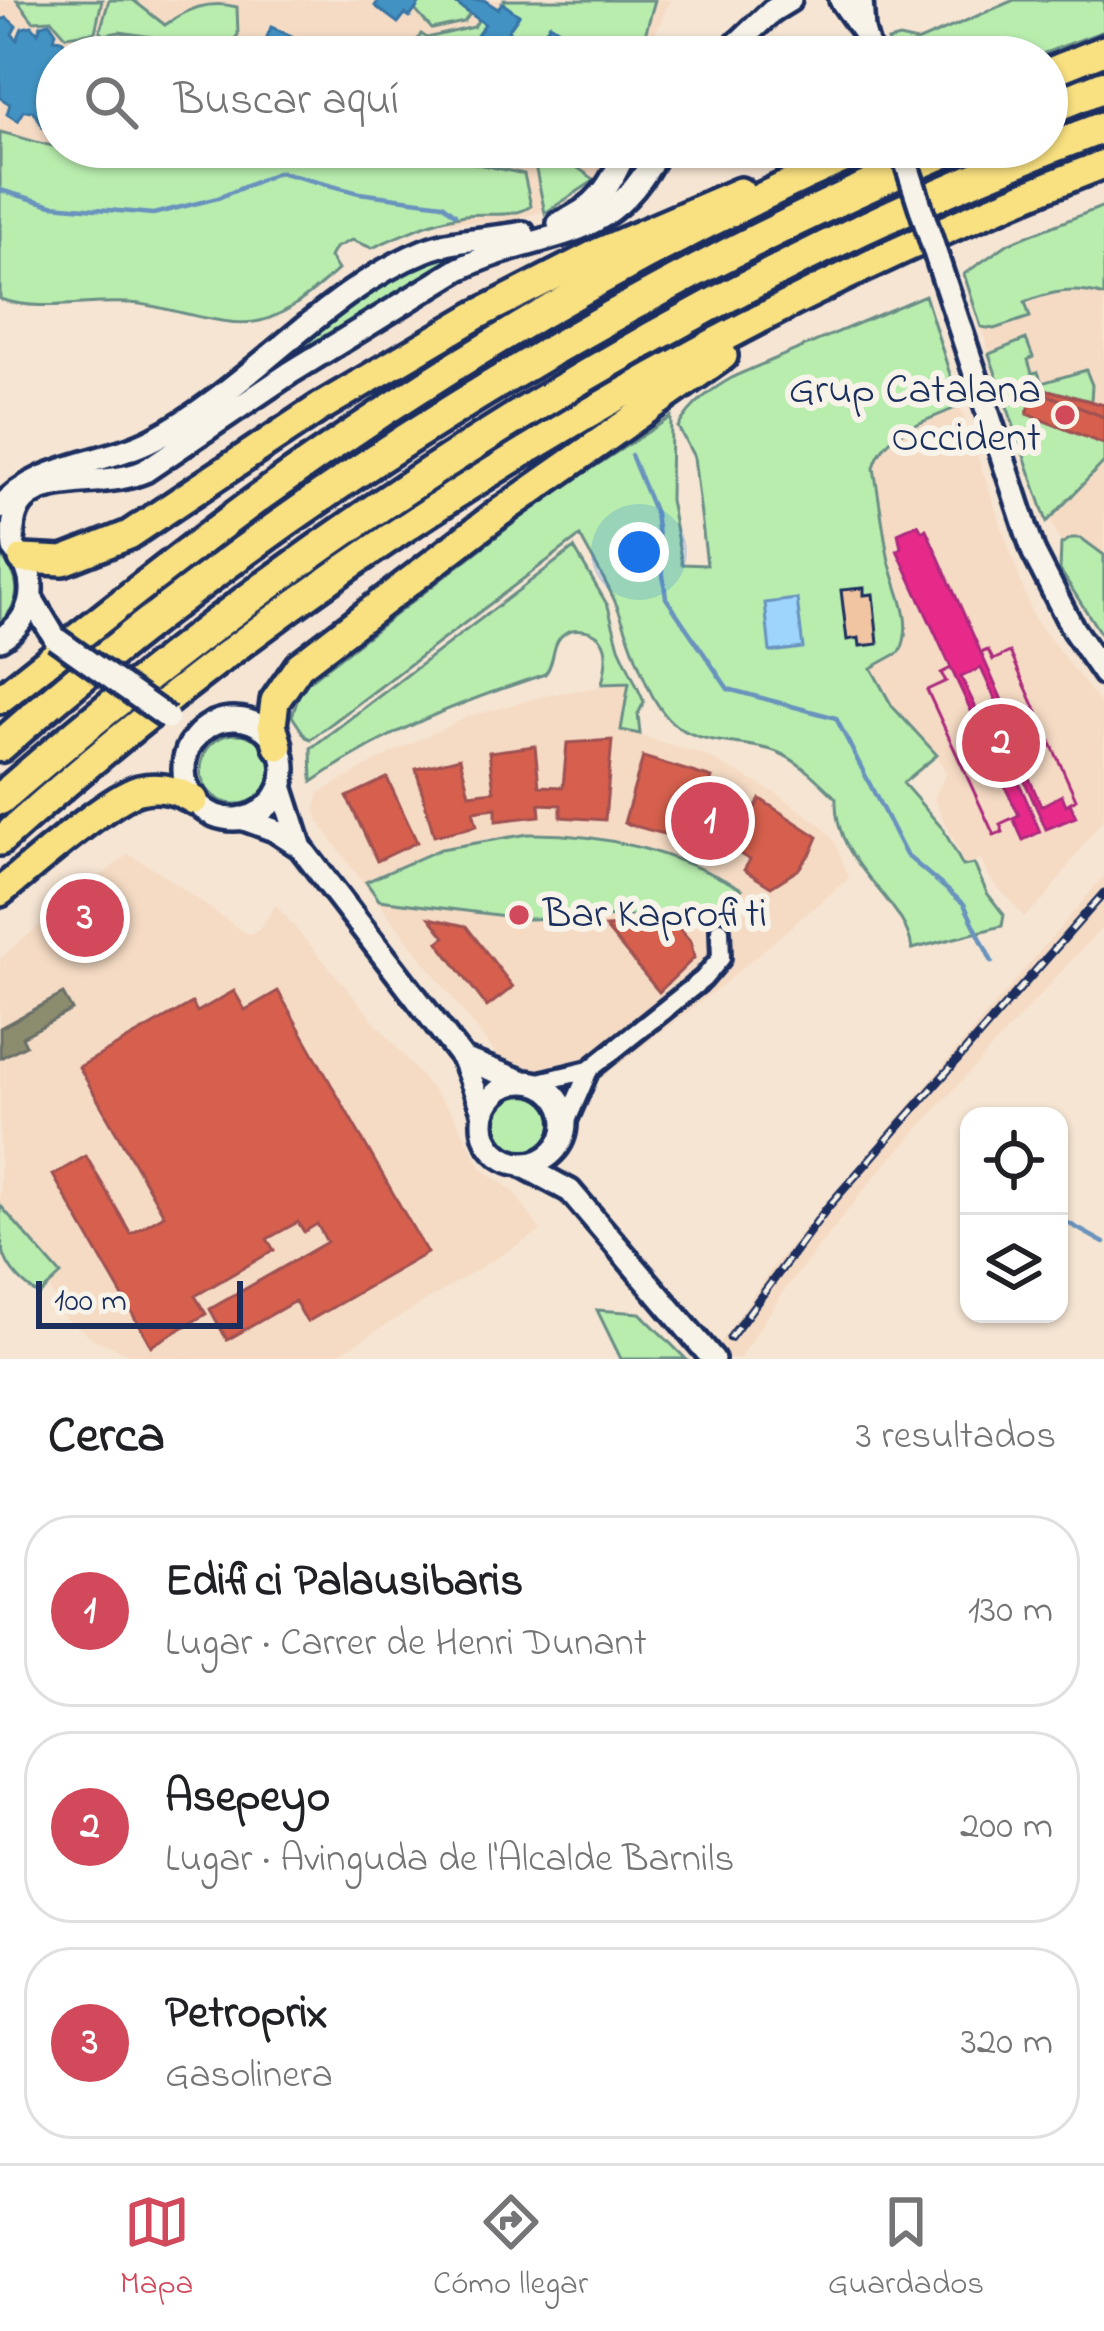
<!DOCTYPE html>
<html lang="es">
<head>
<meta charset="utf-8">
<style>
	:root { --surface:#fff; --page:#f2f2f2; --text:#202124; --muted:#757577; --line:#e0e0e0; --accent:#d1495b }
	body { margin:0; font-family:"Indie Flower",sans-serif; background:var(--page); color:var(--text) }
	.controls { position:absolute; right:36px; bottom:36px; display:grid; overflow:hidden; border-radius:24px; box-shadow:0 3px 9px #0004 }
	.controls button { width:108px; height:108px; display:grid; place-items:center; padding:0; border:0; border-bottom:3px solid var(--line); background:var(--surface); color:var(--text); font:60px sans-serif }
	.scale { position:absolute; left:36px; bottom:30px; width:207px; box-sizing:border-box; padding-left:12px; border:6px solid #1b2f5e; border-top:0; font-size:33px; line-height:42px; white-space:nowrap; color:#1b2f5e; -webkit-text-stroke:9px #f7f3e8; paint-order:stroke }
	.you { position:absolute; left:639px; top:552px; width:42px; height:42px; margin:-30px; border:9px solid #fff; border-radius:50%; background:#1a73e8; box-shadow:0 0 0 18px #1a73e833 }
	.badge { display:grid; place-items:center; width:78px; height:78px; border-radius:50%; background:var(--accent); color:#fff; font-size:39px; font-weight:700 }
	.pin { position:absolute; translate:-50% -50%; border:6px solid #fff; box-shadow:0 3px 12px #0006 }
	.list { margin:0; padding:0; list-style:none }
	h2 { display:flex; justify-content:space-between; align-items:center; height:156px; margin:0; padding:0 48px; font-size:51px }
	h2 small { font-size:39px; font-weight:400; color:var(--muted) }
	.list li { display:grid; grid-template-columns:78px 1fr auto; gap:36px; align-items:center; box-sizing:border-box; height:192px; margin:0 24px 24px; padding:0 24px; border:3px solid var(--line); border-radius:48px }
	.list b { display:block; font-size:45px; white-space:nowrap }
	.list p { margin:0; font-size:39px; white-space:nowrap; color:var(--muted) }
	.list em { font-size:39px; font-style:normal; color:var(--muted) }
	.icon { flex:none; width:66px; height:66px; fill:none; stroke:currentColor; stroke-width:2; stroke-linecap:round; stroke-linejoin:round }
	.map { position:relative; flex:none; width:1104px; height:1359px; overflow:hidden }
	.search { position:absolute; background:var(--surface); box-shadow:0 3px 9px #0004; left:36px; right:36px; top:36px; height:132px; display:flex; align-items:center; gap:30px; box-sizing:border-box; padding:0 42px; border-radius:66px; color:var(--muted); font-size:45px }
	.sheet { height:804px; background:var(--surface) }
	nav { display:flex; justify-content:space-around; align-items:center; box-sizing:border-box; height:168px; border-top:3px solid var(--line); background:var(--surface); font-size:33px; color:var(--muted) }
	nav a { display:grid; justify-items:center; gap:6px }
	nav .on { color:var(--accent) }
	.map>svg:first-child { display:block }
	.built { fill:#f5dbc4 }
	.green { fill:#b9edae; stroke:#6a8e86; stroke-width:3 }
	.water { fill:#9dd5fc; stroke:#6993bd; stroke-width:3 }
	.shops { fill:#d6604d; stroke:#9e5152; stroke-width:3 }
	.schools { fill:#4393c3; stroke:#3775a5; stroke-width:3 }
	.health { fill:#e7298a; stroke:#aa2b7d; stroke-width:3; fill-rule:evenodd }
	.industry { fill:#8c8c6e; stroke:#6a7069; stroke-width:3 }
	.lines { fill:none; stroke-linecap:round; stroke-linejoin:round }
	.stream { stroke:#6993bd; stroke-width:4.5 }
	.building { fill:#f2c5a2; stroke:#1b2f5e; stroke-width:3 }
	.minor-casing { stroke:#1b2f5e; stroke-width:26 }
	.tertiary-casing { stroke:#1b2f5e; stroke-width:30 }
	.trunk-casing { stroke:#1b2f5e; stroke-width:36 }
	.motorway-casing { stroke:#1b2f5e; stroke-width:39 }
	.minor { stroke:#f7f3e8; stroke-width:16 }
	.tertiary { stroke:#f7f3e8; stroke-width:21 }
	.trunk { stroke:#f9e181; stroke-width:27 }
	.motorway { stroke:#f9e181; stroke-width:30 }
	.rail-casing { stroke:#1b2f5e; stroke-width:9 }
	.rail { stroke:#f7f3e8; stroke-width:4.5; stroke-dasharray:14; stroke-linecap:butt }
	.tertiary-bridge-casing { stroke:#1b2f5e; stroke-width:30; stroke-linecap:butt }
	.tertiary-bridge { stroke:#f7f3e8; stroke-width:21 }
	.poi-dot { fill:#d1495b; stroke:#f7f3e8; stroke-width:4.5 }
	.labels { text-anchor:middle; dominant-baseline:central; stroke-width:12; stroke-linejoin:round; paint-order:stroke }
	.poi-label { font-size:42px; fill:#1b2f5e; stroke:#f7f3e8; text-anchor:end }
</style>
</head>
<body>
<div class="map">
<svg width="1104" height="1359" viewBox="0 0 1104 1359">
	<rect width="100%" height="100%" fill="#f6e5d3"/>
	<filter id="ink" filterUnits="userSpaceOnUse"><feTurbulence type="fractalNoise" baseFrequency=".00833" numOctaves="2"/><feDisplacementMap in="SourceGraphic" scale="24" xChannelSelector="R" yChannelSelector="G"/><feConvolveMatrix kernelMatrix="1 2 1 2 8 2 1 2 1" color-interpolation-filters="sRGB"/></filter>
	<g filter="url(#ink)">
		<!-- built -->
		<path class="built" d="M0,0h670l-25,57h-588v90h113l-22,36 -148,-41z
			M293,147h322l-8,25 -55,37 -50,14 -59,-2z
			M1104,206v433l-44,-69 3,-21 -12,-28 -8,-3 -79,-244 45,-31z
			M960,406l73,211 71,91v109l-59,81 -21,19 -33,-37 -11,-21 -15,6 -31,-66 12,-26 -9,-18 -45,-49 -22,-38 32,-69 -13,-37 -15,-94 4,-15 12,-14z
			M629,682l-8,48 84,25 74,40 42,30 14,17 14,36 -128,108 -120,92 -24,31 -18,-23 -50,-15 -158,-204 -32,-45 -4,-13 4,-16 74,-41 77,-36 78,-21z
			M128,854l30,17 84,60 9,3 8,-4 17,-25 178,210 28,54 31,22 28,40 -211,128h-190l-46,-20 -30,-22 -16,-31 12,-12 -60,-69v-247z
			M1104,876v49l-228,250 -92,116 -45,68h-30l65,-94z"/>
		<!-- green -->
		<path class="green" d="M17,0h85l-7,32 -29,4 -14,-16 -19,1z
			M109,0h24l32,25c23,-17 44,-25 72,-18l1,28 -20,22h-101l-5,-9 -15,9v-15l8,-5 57,8 -3,-7 -39,-6 -16,3 -4,-4z
			M422,0h29l19,14 -6,8 -32,7 -17,-19z
			M504,0h151l-12,42 -10,6 12,9h-56l-2,-23 -16,23h-20l15,-22 -16,-11 -18,25 -24,-18z
			M1014,0h90v31l-70,26h-141l-5,-16 11,-3 18,4z
			M479,19l6,5 -23,33h-54l13,-23 6,4 47,-11z
			M0,132c31,7 86,29 114,15h267l19,10 17,-6 107,23 7,32c-19,13 -43,6 -66,9 -32,5 -64,20 -93,33l-20,-8 -17,8 -5,9 8,13c-22,19 -49,44 -78,51 -30,8 -89,-13 -120,-17 -46,-6 -96,10 -140,-5z
			M446,147h69l5,9c-21,11 -54,2 -74,-9z
			M528,147h20l47,33 -50,33 -12,-57z
			M1104,206v90c-28,-9 -52,-5 -79,6l5,15 -36,12 -13,-2 -17,-53 45,-31z
			M496,245l-340,211 -33,14 -35,2 343,-218z
			M925,295l35,111c-32,15 -77,24 -86,62 5,30 9,59 14,88 6,32 28,64 12,96l-29,16 21,38 45,49 -34,28 40,46 20,37 11,-2 13,29 17,22 -2,11 -90,23c-6,-51 -79,-83 -76,-151 -18,-17 -35,-36 -59,-46 -31,-12 -70,-6 -99,-25 -31,-21 -45,-83 -59,-116 -10,-26 -26,-50 -39,-75l-269,203 -5,-2 -14,-21 7,-21 9,-13 241,-186 122,-79 -1,83 12,64 25,1 -13,-108 -16,-30c14,-24 35,-39 59,-52z
			M1026,339l7,18 -5,3 4,13 6,-1 4,11 44,-13 6,15 -1,16 -54,-14 -10,27 77,30v18l-57,60 -58,-168z
			M1072,538h9l23,17v84l-44,-69 1,-26z
			M574,548l34,58 11,41 25,55 -6,12 2,20 -19,-4 8,-47 -27,1c5,-21 11,-50 -19,-54 -6,-1 -12,-1 -18,3 -15,10 -9,30 -20,41 -84,28 -160,57 -233,108l-1,-34z
			M0,556c22,21 22,46 0,67z
			M201 769a35 35 0 1 1 70 0a35 35 0 1 1-70 0Z
			M528,834c78,-1 145,18 214,55l-20,22 -49,8 -3,-4 -142,4 -149,-19 -13,-18 75,-33z
			M490 1123a32 32 0 1 1 64 0a32 32 0 1 1-64 0Z
			M0,1205l61,70 -22,20c-39,-26 -39,-46 -39,-90z
			M597,1310l43,3 46,46h-65z"/>
		<!-- water -->
		<path class="water" d="M797,599l6,49 -33,4 -5,-49z"/>
		<!-- shops -->
		<path class="shops" d="M1037,387l67,18v12l-69,-27z
			M1035,390l69,27v27l-77,-30z
			M612,740l-7,80 -44,-3v-12l-22,-1 1,12 -44,5v-13l-23,3 4,15 -43,10 -18,-67 44,-11 9,36 25,-3 -5,-39 46,-6 4,40 24,1 4,-44z
			M643,757l69,21 -8,20 45,21 11,-20 58,38 -6,14 -14,19 -27,17 -27,-17 6,-10 -19,-11 -4,10 -41,-17 4,-11 -20,-7 -3,11 -43,-12z
			M387,778l30,64 -40,19 -30,-64z
			M430,918l36,8 47,61 -26,20 -49,-65 7,-5z
			M674,922l17,20 3,16 -35,34 -54,-65z
			M234,991l11,19 33,-19 149,262 -120,69 -12,-21 -68,39 -17,-31 117,-67 -10,-18 -13,8 -6,-10 -31,17 7,11 -79,46 11,18 -55,32 -98,-171 33,-19 45,78 33,-19 -85,-148 113,-64 5,9z"/>
		<!-- schools -->
		<path class="schools" d="M379,0h43l-12,17 -5,-3 -7,9 -23,-17z
			M451,0h33l14,9 4,-6 17,12 -11,16 24,18 18,-25 17,11 -16,22h-89l23,-33z
			M7,18l9,8 -4,8 5,6 5,-12 10,-2 6,7 3,-8 9,-2 6,9 -2,7 8,1 6,8 9,-2 8,9 -28,2v72l-5,-4 -9,2 -10,-16h-9l-6,10 -11,-7 3,-10 -10,-6v-78z
			M271,27l21,9 -9,21h-24z
			M587,34l12,8 -10,15h-18z
			M337,38l45,19h-71l4,-10 15,6z"/>
		<!-- health -->
		<path class="health" d="M918,524l4,7 4,-2 55,124 7,-3 5,10 17,-8 66,147 -6,4 6,14 -30,12 -26,-58 -5,2 25,59 -17,8 -10,-22 -13,6 3,8 -9,3 -67,-145 19,-9 -5,-8 10,-5 -54,-118 4,-2 -3,-15zM981,668l22,48 -19,9 -23,-48z
			M988,650l5,10 17,-8 66,147 -10,6 -4,-10 -21,11 -22,-52 -7,3 5,11 -10,5 -6,-11 -7,3 25,50 -19,9 3,8 -9,3 -67,-145 19,-9 -5,-8 10,-5 30,64 29,-14 -29,-65z
			M1015,716l15,32 -18,9 5,11 -10,5 -6,-11 -16,8 -14,-32z"/>
		<!-- industry -->
		<path class="industry" d="M63,994l9,16 -50,27 4,8 -26,13v-30z"/>
		<g class="lines">
			<!-- stream -->
			<path class="stream" d="M0,190l52,15 101,9 65,-16 61,-26 80,21 84,11 12,10
				M631,455l24,58 11,85 62,91 108,29 70,137 58,49 28,58
				M1059,1218l45,25"/>
		</g>
		<!-- building -->
		<path class="building" d="M864,588v7l9,-1 5,50 -18,2 -1,-8 -12,2 -6,-50z"/>
		<g class="lines">
			<defs>
				<path id="minor" d="M535,1083l54,-13 114,-91 18,-21 -1,-28
					M566,1123l23,-53"/>
				<path id="tertiary" d="M841,0l21,30
					M861,0l2,30 8,27
					M723,57l49,-46 18,-11
					M559,223c39,-15 53,-39 68,-76
					M937,258l97,295 39,76 31,45
					M0,508c38,-45 104,-43 155,-70 97,-51 167,-145 269,-187 31,-13 67,-11 99,-18
					M14,548c-12,-87 79,-54 131,-77l145,-98 169,-104c85,-42 152,-20 201,-122
					M31,598l24,40
					M0,639c35,-21 41,-59 15,-90
					M184 769a50 50 0 1 1 100 0a50 50 0 1 1-100 0Z
					M281,786l20,62 162,211 21,55
					M241,818l33,12 26,17
					M463,1059l59,22
					M483 1123a41 41 0 1 1 82 0a41 41 0 1 1-82 0Z
					M520,1164l50,27 143,168"/>
				<path id="trunk" d="M1047,73l57,-23
					M23,559l40,2 66,-26 190,-127 156,-92 123,-63 142,-61
					M0,699c86,-68 171,-137 260,-202 189,-136 397,-257 610,-350
					M278,746l-6,-21 3,-24 24,-35 200,-153 224,-157
					M0,841c322,-288 701,-521 1104,-677
					M0,892c30,-24 108,-93 139,-102 21,-5 38,0 55,10"/>
				<path id="motorway" d="M1047,109l57,-23
					M0,746c283,-249 610,-450 956,-599
					M0,799c325,-282 699,-521 1104,-672"/>
			</defs>
			<!-- minor casing -->
			<use href="#minor" class="minor-casing"/>
			<!-- tertiary casing -->
			<use href="#tertiary" class="tertiary-casing"/>
			<!-- trunk casing -->
			<use href="#trunk" class="trunk-casing"/>
			<!-- motorway casing -->
			<use href="#motorway" class="motorway-casing"/>
			<!-- minor -->
			<use href="#minor" class="minor"/>
			<!-- tertiary -->
			<use href="#tertiary" class="tertiary"/>
			<!-- trunk -->
			<use href="#trunk" class="trunk"/>
			<!-- motorway -->
			<use href="#motorway" class="motorway"/>
			<defs>
				<path id="rail" d="M730,1338l97,-130 277,-315"/>
			</defs>
			<!-- rail casing -->
			<use href="#rail" class="rail-casing"/>
			<!-- rail -->
			<use href="#rail" class="rail"/>
			<defs>
				<path id="tertiary-bridge" d="M901,147l36,111
					M55,638l113,80"/>
			</defs>
			<!-- tertiary-bridge casing -->
			<use href="#tertiary-bridge" class="tertiary-bridge-casing"/>
			<!-- tertiary-bridge -->
			<use href="#tertiary-bridge" class="tertiary-bridge"/>
		</g>
	</g>
	<!-- markers -->
	<g class="poi-dot">
		<circle cx="1065" cy="415" r="12"/>
		<circle cx="519" cy="915" r="12"/>
	</g>
	<g class="labels">
		<!-- poi labels -->
		<g class="poi-label">
			<text x="1041" y="391">Grup Catalana<tspan x="1041" dy="48">Occident</tspan></text>
			<text x="543" y="915" text-anchor="start">Bar Kaprofiti</text>
		</g>
	</g>
</svg>
<div class="controls">
<button><svg class="icon" aria-label="locate" viewBox="0 0 24 24"><circle cx="12" cy="12" r="6"/><path d="M12 2v4M12 18v4M2 12h4M18 12h4"/></svg></button>
<button><svg class="icon" aria-label="layers" viewBox="0 0 24 24"><path d="M12 4l9 5-9 5-9-5zM3 14l9 5 9-5"/></svg></button>
</div>
<div class="scale">100 m</div>
<div class="you"></div>
<div class="pin badge" style="left:710px;top:821px">1</div>
<div class="pin badge" style="left:1001px;top:743px">2</div>
<div class="pin badge" style="left:85px;top:918px">3</div>
<div class="search"><svg class="icon" aria-label="search" viewBox="0 0 24 24"><circle cx="10" cy="10" r="6"/><path d="M15 15l6 6"/></svg>Buscar aquí</div>
</div>
<section class="sheet">
<h2>Cerca<small>3 resultados</small></h2>
<ul class="list">
<li><span class="badge">1</span><div><b>Edifici Palausibaris</b><p>Lugar · Carrer de Henri Dunant</p></div><em>130 m</em></li>
<li><span class="badge">2</span><div><b>Asepeyo</b><p>Lugar · Avinguda de l'Alcalde Barnils</p></div><em>200 m</em></li>
<li><span class="badge">3</span><div><b>Petroprix</b><p>Gasolinera</p></div><em>320 m</em></li>
</ul>
</section>
<nav>
<a class="on"><svg class="icon" aria-label="map" viewBox="0 0 24 24"><path d="M3 6l6-2 6 2 6-2v14l-6 2-6-2-6 2zM9 4v14M15 6v14"/></svg>Mapa</a>
<a><svg class="icon" aria-label="directions" viewBox="0 0 24 24"><path d="M12 3l9 9-9 9-9-9zM9 14v-3h6M13 9l2 2-2 2"/></svg>Cómo llegar</a>
<a><svg class="icon" aria-label="saved" viewBox="0 0 24 24"><path d="M7 4h10v16l-5-4-5 4z"/></svg>Guardados</a>
</nav>
</body>
</html>
